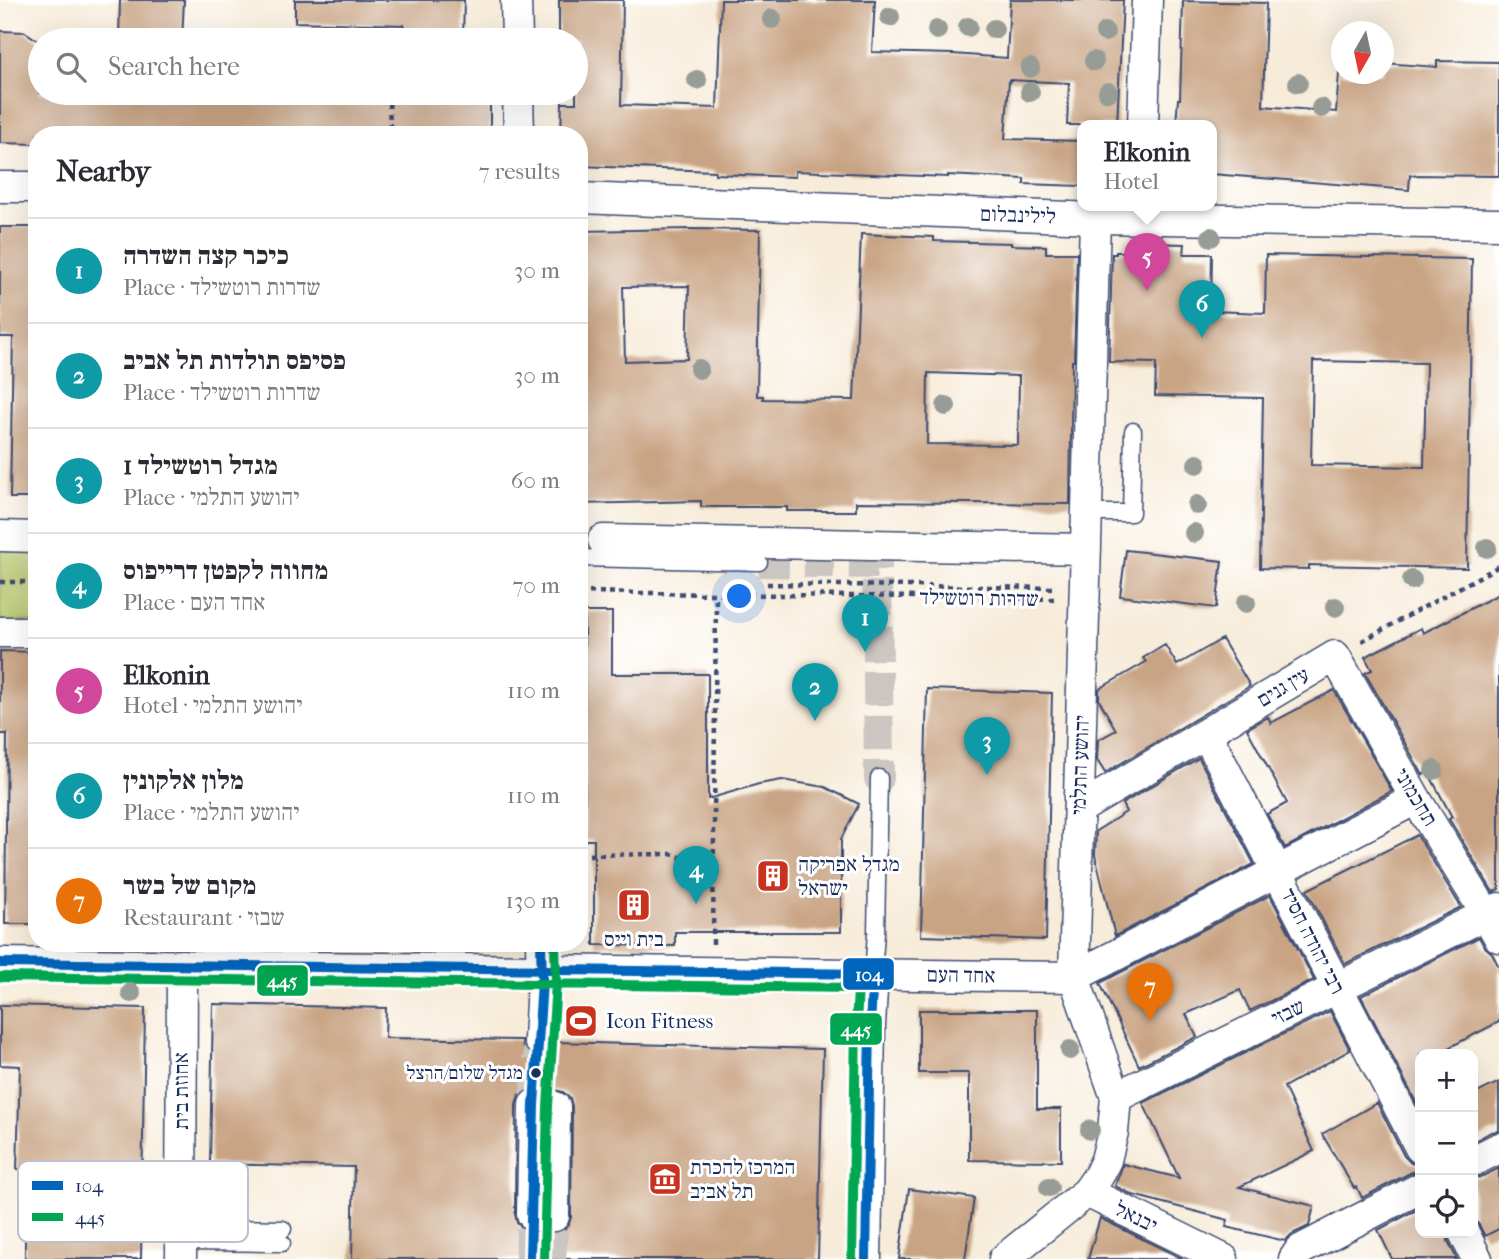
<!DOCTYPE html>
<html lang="en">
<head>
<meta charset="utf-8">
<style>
	:root { --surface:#fff; --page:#f7f7f7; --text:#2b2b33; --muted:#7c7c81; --line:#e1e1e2; --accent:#ea580c }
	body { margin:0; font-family:"IM FELL French Canon","Frank Ruhl Libre",serif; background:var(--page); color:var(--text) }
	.controls { position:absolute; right:21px; bottom:21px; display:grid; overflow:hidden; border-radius:14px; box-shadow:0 7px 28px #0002 }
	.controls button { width:63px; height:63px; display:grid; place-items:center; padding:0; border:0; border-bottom:2px solid var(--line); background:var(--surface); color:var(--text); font:35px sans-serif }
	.compass { position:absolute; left:1331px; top:21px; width:63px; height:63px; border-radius:50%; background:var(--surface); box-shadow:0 7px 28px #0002; rotate:189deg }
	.you { position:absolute; left:740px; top:597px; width:24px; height:24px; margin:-18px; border:5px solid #fff; border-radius:50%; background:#1a73e8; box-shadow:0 0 0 10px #1a73e833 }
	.badge { display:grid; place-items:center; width:46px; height:46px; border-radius:50%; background:var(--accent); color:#fff; font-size:23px; font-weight:700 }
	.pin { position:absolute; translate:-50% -58px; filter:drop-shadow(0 2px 4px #0008) }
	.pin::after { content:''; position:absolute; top:37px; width:24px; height:21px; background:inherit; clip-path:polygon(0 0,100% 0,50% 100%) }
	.popup { position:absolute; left:1077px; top:120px; width:140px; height:91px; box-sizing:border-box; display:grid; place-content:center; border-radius:14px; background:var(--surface); filter:drop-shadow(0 2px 5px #0005); font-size:23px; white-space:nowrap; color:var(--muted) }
	.popup b { font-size:26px; color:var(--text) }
	.popup::after { content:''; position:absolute; left:50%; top:100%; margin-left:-14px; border:14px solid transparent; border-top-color:var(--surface) }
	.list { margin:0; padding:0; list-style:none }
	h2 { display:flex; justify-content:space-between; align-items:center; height:91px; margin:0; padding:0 28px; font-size:30px }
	h2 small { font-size:23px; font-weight:400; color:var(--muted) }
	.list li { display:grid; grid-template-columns:46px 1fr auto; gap:21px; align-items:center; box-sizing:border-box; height:105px; padding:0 28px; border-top:2px solid var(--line) }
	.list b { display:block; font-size:26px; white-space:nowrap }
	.list p { margin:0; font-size:23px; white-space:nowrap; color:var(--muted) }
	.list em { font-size:23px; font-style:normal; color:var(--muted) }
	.icon { flex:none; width:38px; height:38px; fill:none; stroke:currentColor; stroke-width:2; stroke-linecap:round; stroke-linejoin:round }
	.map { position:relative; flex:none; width:1499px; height:1259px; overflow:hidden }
	.search { position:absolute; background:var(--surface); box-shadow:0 7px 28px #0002; left:28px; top:28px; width:560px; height:77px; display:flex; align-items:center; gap:18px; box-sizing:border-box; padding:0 24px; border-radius:38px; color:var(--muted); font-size:26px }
	.panel { position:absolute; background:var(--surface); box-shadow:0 7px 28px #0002; left:28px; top:126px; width:560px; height:826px; border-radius:28px }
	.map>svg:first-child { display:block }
	.green { fill:#b3c265; stroke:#677862; stroke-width:2 }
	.building { fill:#c9a484; fill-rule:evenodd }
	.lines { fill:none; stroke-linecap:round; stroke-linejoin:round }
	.street-tunnel { stroke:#cbc6c1; stroke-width:30; stroke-dasharray:30 15; stroke-linecap:butt }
	.lane-casing { stroke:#3c4b71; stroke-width:19 }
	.street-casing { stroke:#3c4b71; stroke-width:33 }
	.path { stroke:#3c4b71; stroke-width:4.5; stroke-dasharray:5 5; stroke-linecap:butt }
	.lane { stroke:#fff; stroke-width:16 }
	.street { stroke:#fff; stroke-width:30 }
	.bus-1-casing { stroke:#fff; stroke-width:16 }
	.bus-2-casing { stroke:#fff; stroke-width:16 }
	.bus-1 { stroke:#0065bd; stroke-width:10 }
	.bus-2 { stroke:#00a651; stroke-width:10 }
	.tree { fill:#979c97 }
	.bus-dot { fill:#1b2f5e; stroke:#fff; stroke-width:2.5 }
	.labels { text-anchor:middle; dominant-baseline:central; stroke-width:6; stroke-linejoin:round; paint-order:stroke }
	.bus-label { font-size:19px; fill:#1b2f5e; stroke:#fff; text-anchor:end }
	.street-label { font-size:21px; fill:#1b2f5e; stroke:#fff }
	.poi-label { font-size:21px; fill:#1b2f5e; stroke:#fff; text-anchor:start }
	.key { fill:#fff; stroke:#bbc1cf; stroke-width:2 }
	.key-label { font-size:19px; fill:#1b2f5e }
	.line-badge { stroke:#fff; stroke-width:2.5 }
	.badge-label { font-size:19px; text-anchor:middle; font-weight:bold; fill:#fff }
</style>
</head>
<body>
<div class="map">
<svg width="1499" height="1259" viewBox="0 0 1499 1259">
	<rect width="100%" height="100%" fill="#fff"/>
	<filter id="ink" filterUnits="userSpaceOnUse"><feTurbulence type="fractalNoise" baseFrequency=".0143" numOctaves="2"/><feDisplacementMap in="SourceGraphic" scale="14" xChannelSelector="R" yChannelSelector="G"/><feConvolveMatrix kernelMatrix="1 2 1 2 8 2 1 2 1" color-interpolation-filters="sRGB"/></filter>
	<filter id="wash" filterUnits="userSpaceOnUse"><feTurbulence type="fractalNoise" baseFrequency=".00686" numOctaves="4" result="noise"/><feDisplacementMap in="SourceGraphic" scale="28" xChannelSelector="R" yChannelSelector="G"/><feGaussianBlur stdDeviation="1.57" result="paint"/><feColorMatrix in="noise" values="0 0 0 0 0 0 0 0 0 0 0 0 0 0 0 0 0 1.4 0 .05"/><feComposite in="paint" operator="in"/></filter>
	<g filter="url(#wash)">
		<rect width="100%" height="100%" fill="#f7ecda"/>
		<!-- green -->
		<path class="green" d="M0,548h37v74h-37z"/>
		<g id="blocks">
			<!-- building -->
			<path class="building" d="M120,0h64l-2,40h-63z
				M295,0h169l-1,40h-59v-15l-109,-3z
				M559,0h64l-2,105 96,3 4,-108h154l-3,52 81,2 54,4 3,-58h113l-6,125h-50l2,-42 -60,-3 -4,59 77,2v45l-58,-2v-5l-76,-4v2l-153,-6v6l-80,-3v-3l-136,-5v-31h-18l1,-32h14v-63h-17z
				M1183,1l83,2 -3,103 73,6 4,-52 1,14h42v-11l54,4v-6l62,1v114l-89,-1 -1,15 -197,-16v-49h-36l2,-26h2z
				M0,31l25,1 15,10v51h450v42h-453v9l-37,-1z
				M0,227h37v271h-27l3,-161h-13z
				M690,229l70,1 -3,166h6v3l91,1 7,-166 73,3v4l77,2v2l35,1v7h31l-3,108h-2l-2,143 -214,-2v9h-69v-4h-86v-6l-122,3v-273zM689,286l-2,73 -62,2 -2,-74zM928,373l91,3 -1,69 -91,-1z
				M1150,243l35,1 -1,10h28l-1,57 54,2 1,-58 206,4 -5,309 -158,-3v4l-49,-1 3,-170 -108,-2 1,-33 -47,-1 3,-108h4v-2h34zM1313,361l113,2 -2,104 -113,-2z
				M1126,550l96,11 -6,47 -96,-12z
				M1499,594v295l-6,3 -44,-73 3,-2 -24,-45 -5,3 -58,-102 7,-3 -7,-13 56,-29 2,5z
				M584,612h28v62h96v125l51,-15 23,-4 43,7 34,17 -18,35v93h-166v14l-81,-1v-105h-9z
				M1222,639l28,47 -145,87 -8,-13 1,-20 18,-10 -17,-30v-11l47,-27 -3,-4 22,-13 12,20z
				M0,651l37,1v272h-32l2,-190h-7z
				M927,689l125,4 -6,247 -125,-4z
				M1334,690l58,101 -107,57 -18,-34 20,-11 -40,-74 21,-12 3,6z
				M1199,758l55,106 -139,72 -20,-81 1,-24 30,-19 -4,-8z
				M1417,835l44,72 -116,57 -38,-74z
				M1270,895l44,85 -64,31 -10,-21 -54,24 11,23 -58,29 -39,-83z
				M1479,937l5,9 8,7 7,14v55l-49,25 4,7h-34v56l-59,-114z
				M213,1004l173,4 -1,30 137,2 1,7 6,7 8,3 11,-2 5,-5 3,-8 267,7 -5,210h-466l2,-92 -144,-3zM534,1088l8,2 4,2 8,-2 9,2 7,6 2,8 -1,111 -2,7 -6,7 -8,2 -9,-2 -4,-3 -10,3 -8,-2 -7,-6 -2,-9 1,-109 3,-10 7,-6z
				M0,1005l145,3 -4,251h-116v-33l57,1 1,-56 -66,-2 3,-103 -20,-1z
				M919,1010h118v99h24v52l-92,-1v-87h-50z
				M1330,1011l20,39 -66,37 30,64 -75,36 75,19 -5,20 -17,8 -7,7 -59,-14 2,-7 -95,-25 -18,-9 8,-22 56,14 -36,-75z
				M1499,1082v49l-8,1 -18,10v-47z
				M1377,1103l27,53 7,7 9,2v6l-8,1 -50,26 -5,-11 -3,1 -32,-54z
				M1499,1168v61l-14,7 -6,-11 -6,-7v-40l8,-1z
				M909,1189l65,9 -9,61h-66z
				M1420,1208v25h27l1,8 9,18h-65l-14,-29z
				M1100,1218l83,41h-95z"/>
		</g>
	</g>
	<g filter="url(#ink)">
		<use href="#blocks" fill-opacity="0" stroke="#3c4b71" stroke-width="2"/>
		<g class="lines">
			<!-- street-tunnel -->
			<path class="street-tunnel" d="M759,562l118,2 2,214 -2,-214
				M534,1105l5,-65
				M530,1259l2,-45
				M551,1259l3,-43"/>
			<defs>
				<path id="lane" d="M1087,513h44l2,-82
					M579,558l180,4
					M873,974l3,-41 3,-155
					M181,1227l102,2
					M181,1242l101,1"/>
				<path id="street" d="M516,0l1,40
					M518,93l1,42
					M1143,125l4,-125
					M0,187h37
					M579,198l516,20 404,6
					M0,536l37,1
					M603,540l483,9
					M0,632h37
					M1206,733l214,415
					M1079,809l256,-153 81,143 70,115 13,23
					M0,963l1074,14 342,-178
					M539,1040l3,-58 -1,-39
					M1116,1097l383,-189
					M1473,1161l26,-13
					M1087,1192l136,67
					M532,1214l2,-109
					M554,1216l1,-109
					M1464,1233l13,26
					M181,1259l1,-294
					M866,1259l4,-234 3,-51
					M1004,1259l83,-67 12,-17 7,-15 7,-28 3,-35 -3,-8 -39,-112 21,-759
					M1294,1259l6,-9 120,-62"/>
			</defs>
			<!-- lane casing -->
			<use href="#lane" class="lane-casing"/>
			<!-- street casing -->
			<use href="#street" class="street-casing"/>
			<!-- path -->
			<path class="path" d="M389,93l1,42
				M0,582h37
				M767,584l289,4
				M579,592l475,7
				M1362,641l137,-75
				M579,855l92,-1 9,3 4,5 30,1
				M713,944l3,-350"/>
			<!-- lane -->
			<use href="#lane" class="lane"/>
			<!-- street -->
			<use href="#street" class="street"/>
			<defs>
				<path id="bus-1" d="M0,963l873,11 -3,51 -4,234
					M530,1259l4,-154 8,-123 -1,-39"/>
				<path id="bus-2" d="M0,977l858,11 -2,37 -4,234
					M544,1259l4,-153 8,-123 -1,-40"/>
			</defs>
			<!-- bus-1 casing -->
			<use href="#bus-1" class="bus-1-casing"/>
			<!-- bus-2 casing -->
			<use href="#bus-2" class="bus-2-casing"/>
			<!-- bus-1 -->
			<use href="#bus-1" class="bus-1"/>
			<!-- bus-2 -->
			<use href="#bus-2" class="bus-2"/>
		</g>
		<!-- trees -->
		<g class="tree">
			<circle cx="890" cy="17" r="10"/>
			<circle cx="772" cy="19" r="10"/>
			<circle cx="968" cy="27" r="10"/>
			<circle cx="994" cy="29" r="10"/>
			<circle cx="937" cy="30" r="10"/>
			<circle cx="1105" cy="32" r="10"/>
			<circle cx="1094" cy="61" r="10"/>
			<circle cx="1030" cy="68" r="10"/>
			<circle cx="697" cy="80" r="10"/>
			<circle cx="1298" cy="83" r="10"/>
			<circle cx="1030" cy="92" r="10"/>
			<circle cx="1108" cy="92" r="10"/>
			<circle cx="1321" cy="108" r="10"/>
			<circle cx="1211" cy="237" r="10"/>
			<circle cx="699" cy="369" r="10"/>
			<circle cx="946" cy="406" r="10"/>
			<circle cx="1197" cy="464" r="10"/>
			<circle cx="1197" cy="505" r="10"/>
			<circle cx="1194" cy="533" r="10"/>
			<circle cx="1487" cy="548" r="10"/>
			<circle cx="1412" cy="580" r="10"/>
			<circle cx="1246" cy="603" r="10"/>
			<circle cx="1335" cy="607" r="10"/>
			<circle cx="1434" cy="770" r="10"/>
			<circle cx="131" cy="993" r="10"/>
			<circle cx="1070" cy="1050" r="10"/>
			<circle cx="1090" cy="1130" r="10"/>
			<circle cx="1049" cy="1187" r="10"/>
		</g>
	</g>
	<!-- icons -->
	<defs>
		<symbol id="building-square" viewBox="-11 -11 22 22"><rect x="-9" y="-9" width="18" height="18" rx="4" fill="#c8321e" stroke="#fff"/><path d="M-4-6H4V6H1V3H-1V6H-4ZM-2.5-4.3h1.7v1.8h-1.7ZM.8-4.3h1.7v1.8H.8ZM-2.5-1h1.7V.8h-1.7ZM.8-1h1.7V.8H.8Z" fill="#fff"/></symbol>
		<symbol id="stadium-square" viewBox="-11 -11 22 22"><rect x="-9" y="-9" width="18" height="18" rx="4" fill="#c8321e" stroke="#fff"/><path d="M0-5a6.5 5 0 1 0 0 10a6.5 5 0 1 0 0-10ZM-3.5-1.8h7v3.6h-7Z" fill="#fff"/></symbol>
		<symbol id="museum-square" viewBox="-11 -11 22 22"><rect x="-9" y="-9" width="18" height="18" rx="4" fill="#c8321e" stroke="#fff"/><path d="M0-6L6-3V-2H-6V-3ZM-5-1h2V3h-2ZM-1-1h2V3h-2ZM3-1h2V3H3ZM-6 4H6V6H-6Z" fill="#fff"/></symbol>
	</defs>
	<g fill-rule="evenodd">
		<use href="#building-square" x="754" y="857" width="38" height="38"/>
		<use href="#building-square" x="615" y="886" width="38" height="38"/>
		<use href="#stadium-square" x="562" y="1002" width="38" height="38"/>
		<use href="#museum-square" x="646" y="1160" width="38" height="38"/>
	</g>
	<!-- markers -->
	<circle class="bus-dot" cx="536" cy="1073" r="6"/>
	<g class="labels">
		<!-- bus labels -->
		<g class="bus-label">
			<text x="523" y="1073">מגדל שלום/הרצל</text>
		</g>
		<!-- street labels -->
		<g class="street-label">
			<text transform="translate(1018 215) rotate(2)">לילינבלום</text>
			<text transform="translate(979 598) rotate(1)">שדרות רוטשילד</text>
			<text transform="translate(1283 687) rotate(-31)">עין גנים</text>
			<text transform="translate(1080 765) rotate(-88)">יהושע התלמי</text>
			<text transform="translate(1416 797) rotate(59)">תחכמוני</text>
			<text transform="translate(1313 941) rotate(63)">רבי יהודה חסיד</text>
			<text transform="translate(961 975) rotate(1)">אחד העם</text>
			<text transform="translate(1288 1012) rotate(-26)">שבזי</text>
			<text transform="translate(181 1091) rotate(-90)">אחוזת בית</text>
			<text transform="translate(1136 1217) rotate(26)">יבנאל</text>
		</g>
		<!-- poi labels -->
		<g class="poi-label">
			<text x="798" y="864">מגדל אפריקה<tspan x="798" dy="24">ישראל</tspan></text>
			<text x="634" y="939" text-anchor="middle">בית וייס</text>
			<text x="606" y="1021">Icon Fitness</text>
			<text x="690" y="1167">המרכז להכרת<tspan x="690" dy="24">תל אביב</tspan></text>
		</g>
	</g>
	<!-- legend -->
	<rect x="18" y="1161" width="230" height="81" rx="10" class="key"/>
	<rect x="32" y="1181" width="31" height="9" fill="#0065bd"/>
	<rect x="32" y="1213" width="31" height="8" fill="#00a651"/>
	<g class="key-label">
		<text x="75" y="1192">104</text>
		<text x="75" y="1224">445</text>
	</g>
	<g class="line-badge">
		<rect x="842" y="957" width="53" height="34" rx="7" fill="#0065bd"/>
		<rect x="256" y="964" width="53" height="33" rx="7" fill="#00a651"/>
		<rect x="829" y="1012" width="54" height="34" rx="7" fill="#00a651"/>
	</g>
	<g class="badge-label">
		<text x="869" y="981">104</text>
		<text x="282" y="987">445</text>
		<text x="856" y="1036">445</text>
	</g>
</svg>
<div class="controls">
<button>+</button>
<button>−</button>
<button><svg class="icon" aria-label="locate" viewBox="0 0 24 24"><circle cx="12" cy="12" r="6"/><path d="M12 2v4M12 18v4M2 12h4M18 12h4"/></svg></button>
</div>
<svg class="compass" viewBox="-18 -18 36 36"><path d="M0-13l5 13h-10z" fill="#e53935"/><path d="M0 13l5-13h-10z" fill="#7c7c81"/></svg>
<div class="you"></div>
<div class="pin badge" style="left:865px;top:652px;background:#0f9aa8">1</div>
<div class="pin badge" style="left:815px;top:721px;background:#0f9aa8">2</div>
<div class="pin badge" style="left:987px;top:775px;background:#0f9aa8">3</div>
<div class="pin badge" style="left:696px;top:904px;background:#0f9aa8">4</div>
<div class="pin badge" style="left:1147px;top:291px;background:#d1479c">5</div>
<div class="popup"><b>Elkonin</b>Hotel</div>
<div class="pin badge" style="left:1202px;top:338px;background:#0f9aa8">6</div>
<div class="pin badge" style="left:1150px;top:1021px;background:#e8710a">7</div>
<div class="search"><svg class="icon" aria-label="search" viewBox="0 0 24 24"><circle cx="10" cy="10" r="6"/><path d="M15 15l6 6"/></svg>Search here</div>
<section class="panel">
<h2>Nearby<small>7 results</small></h2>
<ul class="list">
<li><span class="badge" style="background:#0f9aa8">1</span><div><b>כיכר קצה השדרה</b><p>Place · שדרות רוטשילד</p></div><em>30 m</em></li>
<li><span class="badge" style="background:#0f9aa8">2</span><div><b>פסיפס תולדות תל אביב</b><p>Place · שדרות רוטשילד</p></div><em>30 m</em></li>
<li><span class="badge" style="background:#0f9aa8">3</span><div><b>מגדל רוטשילד 1</b><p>Place · יהושע התלמי</p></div><em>60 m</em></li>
<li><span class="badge" style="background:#0f9aa8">4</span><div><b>מחווה לקפטן דרייפוס</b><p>Place · אחד העם</p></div><em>70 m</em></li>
<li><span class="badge" style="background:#d1479c">5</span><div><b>Elkonin</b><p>Hotel · יהושע התלמי</p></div><em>110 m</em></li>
<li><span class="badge" style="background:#0f9aa8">6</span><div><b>מלון אלקונין</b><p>Place · יהושע התלמי</p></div><em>110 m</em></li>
<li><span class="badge" style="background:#e8710a">7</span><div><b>מקום של בשר</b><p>Restaurant · שבזי</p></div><em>130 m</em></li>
</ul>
</section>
</div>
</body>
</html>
